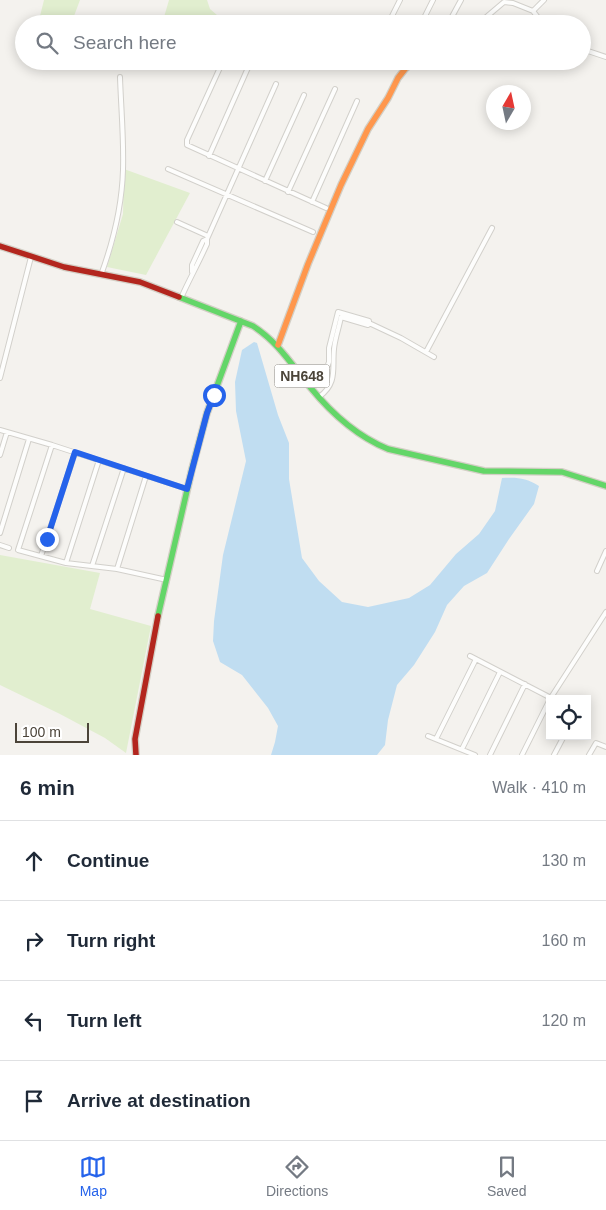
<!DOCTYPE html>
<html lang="en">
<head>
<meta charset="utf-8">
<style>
	:root { --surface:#fff; --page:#f6f6f7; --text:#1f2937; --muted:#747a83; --line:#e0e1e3; --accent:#2563eb }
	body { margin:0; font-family:Helvetica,sans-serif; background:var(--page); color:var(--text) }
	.controls { position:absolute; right:15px; bottom:15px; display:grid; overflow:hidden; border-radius:0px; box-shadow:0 2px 12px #0003 }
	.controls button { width:45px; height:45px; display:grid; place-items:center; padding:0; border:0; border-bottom:1px solid var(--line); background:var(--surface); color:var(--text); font:25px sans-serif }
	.compass { position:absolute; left:486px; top:85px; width:45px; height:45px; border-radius:50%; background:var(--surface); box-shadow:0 2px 12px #0003; rotate:9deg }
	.scale { position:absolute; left:15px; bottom:12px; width:74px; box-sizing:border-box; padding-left:5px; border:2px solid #4b4439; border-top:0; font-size:14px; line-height:18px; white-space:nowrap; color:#4b4439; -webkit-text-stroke:4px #fff; paint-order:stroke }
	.stop { position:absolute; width:15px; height:15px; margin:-11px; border:4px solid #2563eb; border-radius:50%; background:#fff }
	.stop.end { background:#2563eb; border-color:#fff; box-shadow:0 1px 5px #0008 }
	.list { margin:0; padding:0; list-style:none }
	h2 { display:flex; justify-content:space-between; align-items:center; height:65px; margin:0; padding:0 20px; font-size:21px }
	h2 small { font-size:16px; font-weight:400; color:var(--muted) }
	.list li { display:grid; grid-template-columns:32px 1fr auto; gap:15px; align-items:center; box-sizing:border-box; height:80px; padding:0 20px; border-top:1px solid var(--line) }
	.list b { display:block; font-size:19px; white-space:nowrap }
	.list em { font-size:16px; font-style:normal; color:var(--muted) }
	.icon { flex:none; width:28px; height:28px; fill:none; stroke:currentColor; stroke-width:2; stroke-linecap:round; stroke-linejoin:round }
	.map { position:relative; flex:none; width:606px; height:755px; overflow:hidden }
	.search { position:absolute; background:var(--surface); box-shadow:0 2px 12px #0003; left:15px; right:15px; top:15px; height:55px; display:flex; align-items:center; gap:12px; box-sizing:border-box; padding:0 18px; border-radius:28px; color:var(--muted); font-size:19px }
	.sheet { height:385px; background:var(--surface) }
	nav { display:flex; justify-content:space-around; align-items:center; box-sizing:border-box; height:70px; border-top:1px solid var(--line); background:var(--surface); font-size:14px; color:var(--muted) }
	nav a { display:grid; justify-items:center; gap:2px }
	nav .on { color:var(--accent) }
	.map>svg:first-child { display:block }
	.green { fill:#e1eecf }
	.water { fill:#c0ddf1 }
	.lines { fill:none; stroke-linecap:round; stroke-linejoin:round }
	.street-casing { stroke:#d2d0cb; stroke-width:6 }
	.fast-casing { stroke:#d3cfc5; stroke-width:8 }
	.slow-casing { stroke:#d3cfc5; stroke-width:8 }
	.jam-casing { stroke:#d3cfc5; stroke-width:8 }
	.street { stroke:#fdfdfc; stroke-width:4 }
	.fast { stroke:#63d668; stroke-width:5.5 }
	.slow { stroke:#ff974d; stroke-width:5.5 }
	.jam { stroke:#b3261e; stroke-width:5.5 }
	.route { stroke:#2563eb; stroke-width:6 }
	.labels { text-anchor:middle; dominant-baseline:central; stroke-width:5; stroke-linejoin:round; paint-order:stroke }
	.shield { fill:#fff; stroke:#817c74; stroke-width:1 }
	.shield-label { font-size:14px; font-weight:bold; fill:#4b4439 }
</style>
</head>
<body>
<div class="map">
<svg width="606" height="755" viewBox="0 0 606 755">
	<rect width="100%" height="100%" fill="#f4f2ee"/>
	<!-- green -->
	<path class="green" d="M44,0h36l-9,24h-33z
		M169,0h38l3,9 15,13 -1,2h-62z
		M124,169l66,24 -44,82 -39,-8 16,-53z
		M0,555l100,18 -10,36 61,17 -25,127 -21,-15 -45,-24 -60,-29z"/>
	<!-- water -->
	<path class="water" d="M254,342l3,1 21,72 11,28v36l13,79 17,23 23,21 26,5 41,-9 21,-13 26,-31 23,-20 16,-23 7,-33c16,-1 24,0 37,8l-5,18 -25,35 -22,34 -23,13 -17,19 -12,27 -21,33 -17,20 -9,35 -3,25 -8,10h-106l4,-13 3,-16 -10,-18 -26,-33 -22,-13 -7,-21 1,-20 9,-66 23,-94 -10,-50 -1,-29 7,-32z"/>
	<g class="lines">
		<defs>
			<path id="street" d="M533,11l10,13
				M388,24l12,-24
				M421,24l12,-24
				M448,24l13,-24
				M478,24l26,-22 9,1 20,8 11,-11
				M582,49l24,8
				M223,61l-36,79v5l139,63
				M396,61l4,2 1,-2
				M209,156l42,-95
				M168,169l145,63
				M265,181l39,-86
				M288,192l47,-103
				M312,202l45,-101
				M177,222l31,14
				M192,272v-7l11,-24 4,-2
				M101,275c12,-33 21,-70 22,-105 1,-31 -2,-62 -3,-93
				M181,298c8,-18 18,-36 26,-54v-5l69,-155
				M426,352l66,-124
				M0,378l31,-121
				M308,384l9,-5 10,-12 2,-5v-14l9,-36 31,9v2l32,15 33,19
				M319,397c19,-14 13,-28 15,-48 1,-11 5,-21 7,-32l27,8 1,-2
				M0,430l52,15 135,44
				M52,445l-34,105 48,13 51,6 50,11
				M0,455l7,-23
				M0,533l29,-94
				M0,545l9,3
				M41,556l34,-103
				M66,563l33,-103
				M92,566l32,-98
				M117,569l29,-93
				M597,571l9,-20
				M470,656l83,43
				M550,699l56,-87
				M428,736l47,19
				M436,739l40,-80
				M462,749l38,-77
				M490,755l35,-71
				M522,755l28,-56
				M554,755l10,-19
				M589,755l7,-12 10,4"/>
			<path id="fast" d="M179,297l74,29c25,16 39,39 57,61 22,27 46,49 78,62l96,22 78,1 44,14
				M158,616l34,-147 15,-56 34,-92"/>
			<path id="slow" d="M278,345l30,-81 33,-79 27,-56 20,-31 10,-20 7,-9 9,-8"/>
			<path id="jam" d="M0,246l64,21 76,15 39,15
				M136,755l-1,-16 23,-123"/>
		</defs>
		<!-- street casing -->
		<use href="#street" class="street-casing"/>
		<!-- fast casing -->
		<use href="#fast" class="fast-casing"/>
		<!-- slow casing -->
		<use href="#slow" class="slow-casing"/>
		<!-- jam casing -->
		<use href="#jam" class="jam-casing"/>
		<!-- street -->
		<use href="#street" class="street"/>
		<!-- fast -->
		<use href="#fast" class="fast"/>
		<!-- slow -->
		<use href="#slow" class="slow"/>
		<!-- jam -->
		<use href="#jam" class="jam"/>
	</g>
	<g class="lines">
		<!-- route -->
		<path class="route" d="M47,539l28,-87 112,37 20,-76 7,-18"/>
	</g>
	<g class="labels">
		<!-- shield labels -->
		<rect class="shield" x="274.5" y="364.5" width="55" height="23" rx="4"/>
		<g class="shield-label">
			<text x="302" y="376">NH648</text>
		</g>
	</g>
</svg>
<div class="controls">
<button><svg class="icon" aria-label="locate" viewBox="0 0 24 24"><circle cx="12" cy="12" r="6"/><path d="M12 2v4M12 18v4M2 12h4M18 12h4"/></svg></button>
</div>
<svg class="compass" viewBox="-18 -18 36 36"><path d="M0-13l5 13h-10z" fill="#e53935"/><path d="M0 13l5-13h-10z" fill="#747a83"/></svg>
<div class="scale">100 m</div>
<div class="stop" style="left:214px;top:395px"></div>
<div class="stop end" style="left:47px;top:539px"></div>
<div class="search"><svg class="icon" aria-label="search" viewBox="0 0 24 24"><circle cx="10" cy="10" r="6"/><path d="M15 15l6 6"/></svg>Search here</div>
</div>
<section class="sheet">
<h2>6 min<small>Walk · 410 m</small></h2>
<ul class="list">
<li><svg class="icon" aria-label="ahead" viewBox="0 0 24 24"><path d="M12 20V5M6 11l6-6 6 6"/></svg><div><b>Continue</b></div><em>130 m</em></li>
<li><svg class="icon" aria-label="right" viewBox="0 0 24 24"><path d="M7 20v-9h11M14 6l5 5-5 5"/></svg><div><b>Turn right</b></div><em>160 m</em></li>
<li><svg class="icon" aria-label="left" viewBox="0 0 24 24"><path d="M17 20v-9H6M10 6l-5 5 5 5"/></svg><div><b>Turn left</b></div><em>120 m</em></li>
<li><svg class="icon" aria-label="arrive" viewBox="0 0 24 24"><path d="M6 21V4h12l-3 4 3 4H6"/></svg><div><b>Arrive at destination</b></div></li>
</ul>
</section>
<nav>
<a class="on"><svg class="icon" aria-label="map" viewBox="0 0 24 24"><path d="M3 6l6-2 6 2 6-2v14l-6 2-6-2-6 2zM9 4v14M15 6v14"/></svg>Map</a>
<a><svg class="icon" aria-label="directions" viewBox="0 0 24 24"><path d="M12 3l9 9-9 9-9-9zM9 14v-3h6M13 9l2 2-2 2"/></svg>Directions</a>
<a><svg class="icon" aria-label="saved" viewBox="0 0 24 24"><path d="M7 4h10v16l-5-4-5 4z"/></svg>Saved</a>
</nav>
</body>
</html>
